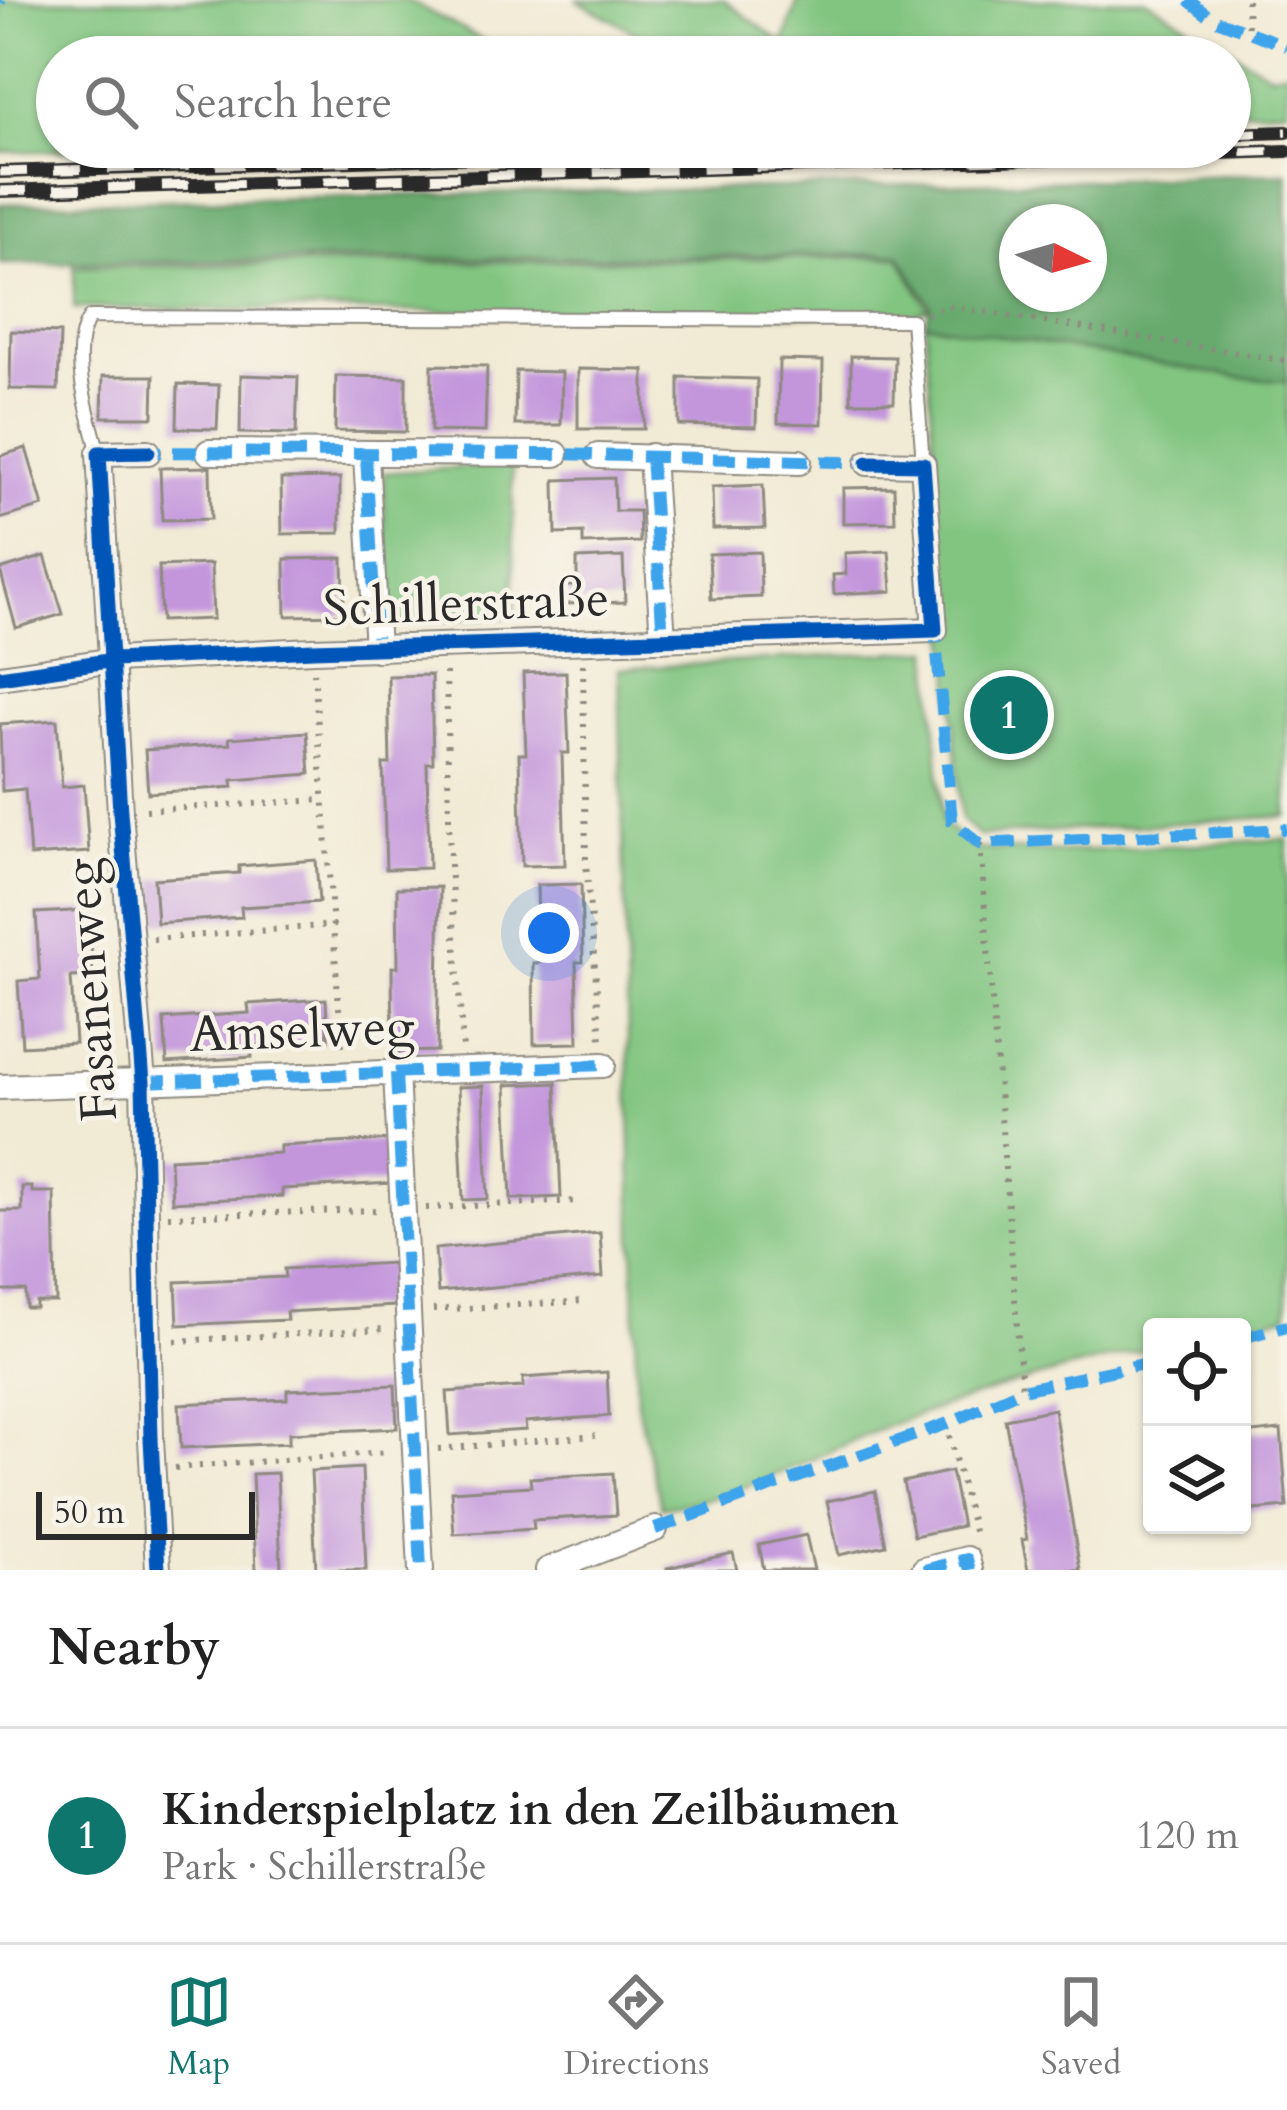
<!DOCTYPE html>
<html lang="en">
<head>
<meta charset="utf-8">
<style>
	:root { --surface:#fff; --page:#f2f2f2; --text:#222; --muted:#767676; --line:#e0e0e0; --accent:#0f766e }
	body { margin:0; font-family:Cardo,serif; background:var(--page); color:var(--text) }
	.controls { position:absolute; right:36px; bottom:36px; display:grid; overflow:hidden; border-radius:12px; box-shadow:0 3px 9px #0004 }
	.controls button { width:108px; height:108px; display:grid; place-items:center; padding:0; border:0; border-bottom:3px solid var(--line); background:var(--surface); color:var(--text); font:60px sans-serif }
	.compass { position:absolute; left:999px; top:204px; width:108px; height:108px; border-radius:50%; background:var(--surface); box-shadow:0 3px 9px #0004; rotate:95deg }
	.scale { position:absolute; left:36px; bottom:30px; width:219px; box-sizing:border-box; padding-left:12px; border:6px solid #2b2b2b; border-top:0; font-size:33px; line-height:42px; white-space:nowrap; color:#2b2b2b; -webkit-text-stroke:9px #f7f3e8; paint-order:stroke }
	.you { position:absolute; left:549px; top:933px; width:42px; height:42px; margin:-30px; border:9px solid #fff; border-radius:50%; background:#1a73e8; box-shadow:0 0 0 18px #1a73e833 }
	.badge { display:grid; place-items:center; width:78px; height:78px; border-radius:50%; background:var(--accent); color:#fff; font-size:39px; font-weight:700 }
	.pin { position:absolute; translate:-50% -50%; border:6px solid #fff; box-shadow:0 3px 12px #0006 }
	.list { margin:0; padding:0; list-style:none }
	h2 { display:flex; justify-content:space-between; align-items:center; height:156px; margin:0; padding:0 48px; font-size:51px }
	h2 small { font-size:39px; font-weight:400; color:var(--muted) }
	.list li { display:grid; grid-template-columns:78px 1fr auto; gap:36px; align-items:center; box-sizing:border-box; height:216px; padding:0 48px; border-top:3px solid var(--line) }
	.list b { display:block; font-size:45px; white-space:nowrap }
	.list p { margin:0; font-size:39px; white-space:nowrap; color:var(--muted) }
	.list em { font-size:39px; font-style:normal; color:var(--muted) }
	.icon { flex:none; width:66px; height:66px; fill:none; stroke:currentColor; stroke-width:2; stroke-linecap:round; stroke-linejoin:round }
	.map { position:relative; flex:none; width:1287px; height:1570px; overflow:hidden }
	.search { position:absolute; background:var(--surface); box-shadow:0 3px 9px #0004; left:36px; right:36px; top:36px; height:132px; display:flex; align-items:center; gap:30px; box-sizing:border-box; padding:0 42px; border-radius:66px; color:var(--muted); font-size:45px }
	.sheet { height:372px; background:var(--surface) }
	nav { display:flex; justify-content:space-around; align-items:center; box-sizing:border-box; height:168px; border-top:3px solid var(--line); background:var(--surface); font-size:33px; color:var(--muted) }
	nav a { display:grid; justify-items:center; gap:6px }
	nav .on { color:var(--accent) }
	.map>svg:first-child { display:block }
	.green { fill:#81c580; stroke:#567856; stroke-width:3 }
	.forest { fill:#68aa6e; stroke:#4a6a4c; stroke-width:3; fill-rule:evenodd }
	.building { fill:#c396dc }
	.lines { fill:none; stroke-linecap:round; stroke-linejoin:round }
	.lane-casing { stroke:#8e8a80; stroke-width:16 }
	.street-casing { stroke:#8e8a80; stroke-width:28 }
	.path { stroke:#8e8a80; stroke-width:6; stroke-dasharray:3 9; stroke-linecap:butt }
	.lane { stroke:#fff; stroke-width:12 }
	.street { stroke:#fff; stroke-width:24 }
	.rail-casing { stroke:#2b2b2b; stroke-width:14 }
	.rail { stroke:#f7f3e8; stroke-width:9; stroke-dasharray:27; stroke-linecap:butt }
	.quiet { stroke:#3ea3eb; stroke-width:12; stroke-dasharray:24 12; stroke-linecap:butt }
	.cycleway-casing { stroke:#f7f3e8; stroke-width:22 }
	.cycleway { stroke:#0057b8; stroke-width:15 }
	.labels { text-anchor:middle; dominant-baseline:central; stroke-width:9; stroke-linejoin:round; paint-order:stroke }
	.street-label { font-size:51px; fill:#2b2b2b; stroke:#f7f3e8 }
</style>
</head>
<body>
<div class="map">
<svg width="1287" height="1570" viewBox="0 0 1287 1570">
	<rect width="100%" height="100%" fill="#f7f3e8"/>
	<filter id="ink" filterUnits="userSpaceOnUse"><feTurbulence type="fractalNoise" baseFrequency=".00833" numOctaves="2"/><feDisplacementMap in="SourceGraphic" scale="24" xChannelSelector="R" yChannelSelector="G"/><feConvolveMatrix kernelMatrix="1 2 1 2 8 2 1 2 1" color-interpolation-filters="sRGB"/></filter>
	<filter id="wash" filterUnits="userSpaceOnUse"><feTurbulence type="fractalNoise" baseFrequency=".004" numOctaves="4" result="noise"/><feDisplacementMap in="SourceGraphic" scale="48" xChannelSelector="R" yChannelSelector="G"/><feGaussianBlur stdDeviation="2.7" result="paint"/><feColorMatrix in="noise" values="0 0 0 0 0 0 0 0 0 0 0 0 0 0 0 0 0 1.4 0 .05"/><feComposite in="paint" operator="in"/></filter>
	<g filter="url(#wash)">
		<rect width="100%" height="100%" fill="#f1ead4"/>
		<!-- green -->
		<path class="green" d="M0,0h407l108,57h-458v90h153l-210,5z
			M576,0h148l59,44 15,-44h348l124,74 17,-4v39l-57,2v-54h-549z
			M899,257l29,51 -17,8 -837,-8v-41z
			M925,323l317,55 45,3v435l-308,20 -18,-17z
			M512,464l3,152 -129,7 -2,-150z
			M930,650l13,174 32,25 88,3 224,-13v476l-50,12h-85v21c-80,19 -162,42 -240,69 -83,29 -163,81 -251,90l-24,-105 -18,-733z"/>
		<!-- forest -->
		<path class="forest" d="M1287,173v208l-45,-3 -317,-55 6,-17 -32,-52 -899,10v-60c429,-11 858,-15 1287,-31zM1017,222h72v72h-72z"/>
		<g id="blocks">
			<!-- building -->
			<path class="building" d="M11,331l49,2 -2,57 -48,-1z
				M851,356l44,1 -1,45h-43z
				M779,360l44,1 -1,63 -44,-1z
				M432,365l55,1 -2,66 -54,-1z
				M578,369l66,1v59h-66z
				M516,371l46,1 -1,53h-46z
				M241,375l57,2 -2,57 -56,-1z
				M103,376h51l-1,41h-51z
				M336,376l70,1v55l-71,-1z
				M679,377l78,2 -1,48 -77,-2z
				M178,384l41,1 -2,44 -40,-1z
				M26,448l17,58 -43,13v-63z
				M210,467l1,52 -49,1 -2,-52z
				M340,478v55l-58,1 -1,-55z
				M614,478l1,33h24l1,31 -57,2v-11l-27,1 -1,-54z
				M763,485l2,43 -52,1 -1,-42z
				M894,487l1,35 -52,1v-35z
				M889,551l3,40 -58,3 -1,-19 13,-1 -1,-21z
				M760,552l1,45 -50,2 -2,-45z
				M45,556l18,58 -47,14 -16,-58z
				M623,557l2,45 -59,2 -1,-18h12v-27z
				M343,558l1,57 -58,1 -1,-57z
				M211,564l2,55 -52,2 -2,-55z
				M566,672l3,81h-7l3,112 -43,1 -3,-112h7l-3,-81z
				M431,675l2,88h-6l2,105 -43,1 -3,-105h7l-2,-88z
				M57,720l5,67 22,-2 5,67 -59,4 -5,-67 -23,2 -2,-67z
				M307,732l3,42 -78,6 1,7 -85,6 -3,-43 85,-6 -1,-6z
				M316,860l3,42 -78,5 1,10 -85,6 -3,-44 85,-6v-7z
				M581,884l2,78h-7l2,81 -44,1 -1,-81h6l-2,-78z
				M440,887l-3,164 -44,1 -1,-85h6l-1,-79z
				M89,910l4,66 -22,1 4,66 -53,3 -4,-65 22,-2 -4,-66z
				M326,999l2,41 -77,6 1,11 -85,6 -3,-44 85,-6 -1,-9z
				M556,1083l5,114 -50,2 -5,-114z
				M483,1086l5,113 -25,1 -5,-113z
				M390,1140l2,43 -110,6v7l-110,6 -2,-43 110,-6v-7z
				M22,1187h10v5h22l2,110h-20v6h-10v-17h-26v-80h22z
				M600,1233l3,44 -165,15 -3,-43z
				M393,1263l2,43 -109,6 1,8 -109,5 -2,-43 109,-5 -1,-8z
				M607,1372l2,44 -84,6 1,8 -76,5 -3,-43 76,-5v-9z
				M395,1385l2,43 -108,5v10l-108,5 -2,-44 108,-5v-9z
				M1054,1409l26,161h-52l-6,-30 5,-1 -22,-120z
				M1281,1430l6,77 -45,4v-77z
				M362,1468l4,102h-50l-5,-99z
				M951,1471l11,55 -48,10 -11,-54z
				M277,1473l4,97h-25l-4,-96z
				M613,1473l3,42 -83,5 1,9 -80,5 -3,-43 80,-5 -1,-8z
				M875,1491l11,54 -47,10 -12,-54z
				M806,1535l8,35h-50l-5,-25z
				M733,1553l4,17h-70v-2z"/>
		</g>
	</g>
	<g filter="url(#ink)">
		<use href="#blocks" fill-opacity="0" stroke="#8e8a80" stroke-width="3"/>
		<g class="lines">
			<defs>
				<path id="lane" d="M99,453c-10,-36 -32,-104 -9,-136l822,3 11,143"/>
				<path id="street" d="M148,452l-49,1 21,359 23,270 8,357 7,131
					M209,452l347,2
					M366,456l11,193
					M598,456l201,6
					M651,456l12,183
					M0,677l114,-17 199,-10 622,-20 -12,-166 -55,-1
					M396,1073l25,497
					M0,1087l603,-22
					M548,1570l107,-41
					M924,1570l43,-11 3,11"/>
			</defs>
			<!-- lane casing -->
			<use href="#lane" class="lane-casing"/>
			<!-- street casing -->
			<use href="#street" class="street-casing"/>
			<!-- path -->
			<path class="path" d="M1247,0l1,33
				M927,314l20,-8 340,55
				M583,664l3,198 15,178
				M314,672l28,376
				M446,672l4,193 13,184
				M146,810l176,-10
				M980,844l42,546
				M153,939l182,-14
				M426,1208l151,-7
				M168,1216l209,-6
				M433,1310l152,-9
				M175,1341l209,-12
				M946,1424l29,111
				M438,1449l157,-13
				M175,1468l214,-16"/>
			<!-- lane -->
			<use href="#lane" class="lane"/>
			<!-- street -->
			<use href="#street" class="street"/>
			<defs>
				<path id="rail" d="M1230,134l57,-2
					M0,172l808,-25
					M0,191l1287,-40"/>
			</defs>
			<!-- rail casing -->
			<use href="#rail" class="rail-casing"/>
			<!-- rail -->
			<use href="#rail" class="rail"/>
			<!-- quiet -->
			<path class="quiet" d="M1188,0l23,18 76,28
				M0,2l1,-2
				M137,452l419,2 318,9
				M366,456l11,193
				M651,456l12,183
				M934,619l18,202 28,23 307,-15
				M396,1073l25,497
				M143,1082l460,-17
				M1242,1338l45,-12
				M655,1529l291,-105 76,-34 130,-28
				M924,1570l43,-11 3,11"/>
			<defs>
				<path id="cycleway" d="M148,452l-49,1 21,359 23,270 8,357 7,131
					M0,677l114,-17 199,-10 622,-20 -12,-166 -55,-1"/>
			</defs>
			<!-- cycleway casing -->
			<use href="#cycleway" class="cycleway-casing"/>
			<!-- cycleway -->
			<use href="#cycleway" class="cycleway"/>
		</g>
	</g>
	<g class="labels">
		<!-- street labels -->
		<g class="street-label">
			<text transform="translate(466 604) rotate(-2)">Schillerstraße</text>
			<text transform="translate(91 990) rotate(-94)">Fasanenweg</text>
			<text transform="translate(302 1031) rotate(-2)">Amselweg</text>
		</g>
	</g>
</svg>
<div class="controls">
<button><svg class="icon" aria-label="locate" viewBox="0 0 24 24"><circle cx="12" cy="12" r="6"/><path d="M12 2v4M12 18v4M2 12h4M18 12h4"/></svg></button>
<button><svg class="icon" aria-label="layers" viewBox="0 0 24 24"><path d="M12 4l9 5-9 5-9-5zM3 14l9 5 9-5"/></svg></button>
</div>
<svg class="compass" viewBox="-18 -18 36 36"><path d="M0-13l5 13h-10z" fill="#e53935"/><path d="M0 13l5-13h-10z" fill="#767676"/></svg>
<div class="scale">50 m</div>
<div class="you"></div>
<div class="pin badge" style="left:1009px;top:715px">1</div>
<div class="search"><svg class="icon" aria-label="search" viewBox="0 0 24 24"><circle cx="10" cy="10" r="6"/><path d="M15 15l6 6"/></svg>Search here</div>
</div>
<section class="sheet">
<h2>Nearby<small></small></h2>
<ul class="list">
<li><span class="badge">1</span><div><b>Kinderspielplatz in den Zeilbäumen</b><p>Park · Schillerstraße</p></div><em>120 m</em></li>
</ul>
</section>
<nav>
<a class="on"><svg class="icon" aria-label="map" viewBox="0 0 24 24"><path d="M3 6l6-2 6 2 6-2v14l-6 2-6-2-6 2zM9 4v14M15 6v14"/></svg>Map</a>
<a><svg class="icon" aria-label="directions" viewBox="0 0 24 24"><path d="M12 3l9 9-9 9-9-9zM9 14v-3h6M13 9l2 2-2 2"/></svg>Directions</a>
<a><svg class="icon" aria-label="saved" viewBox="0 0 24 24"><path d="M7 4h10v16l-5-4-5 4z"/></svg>Saved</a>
</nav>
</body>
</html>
